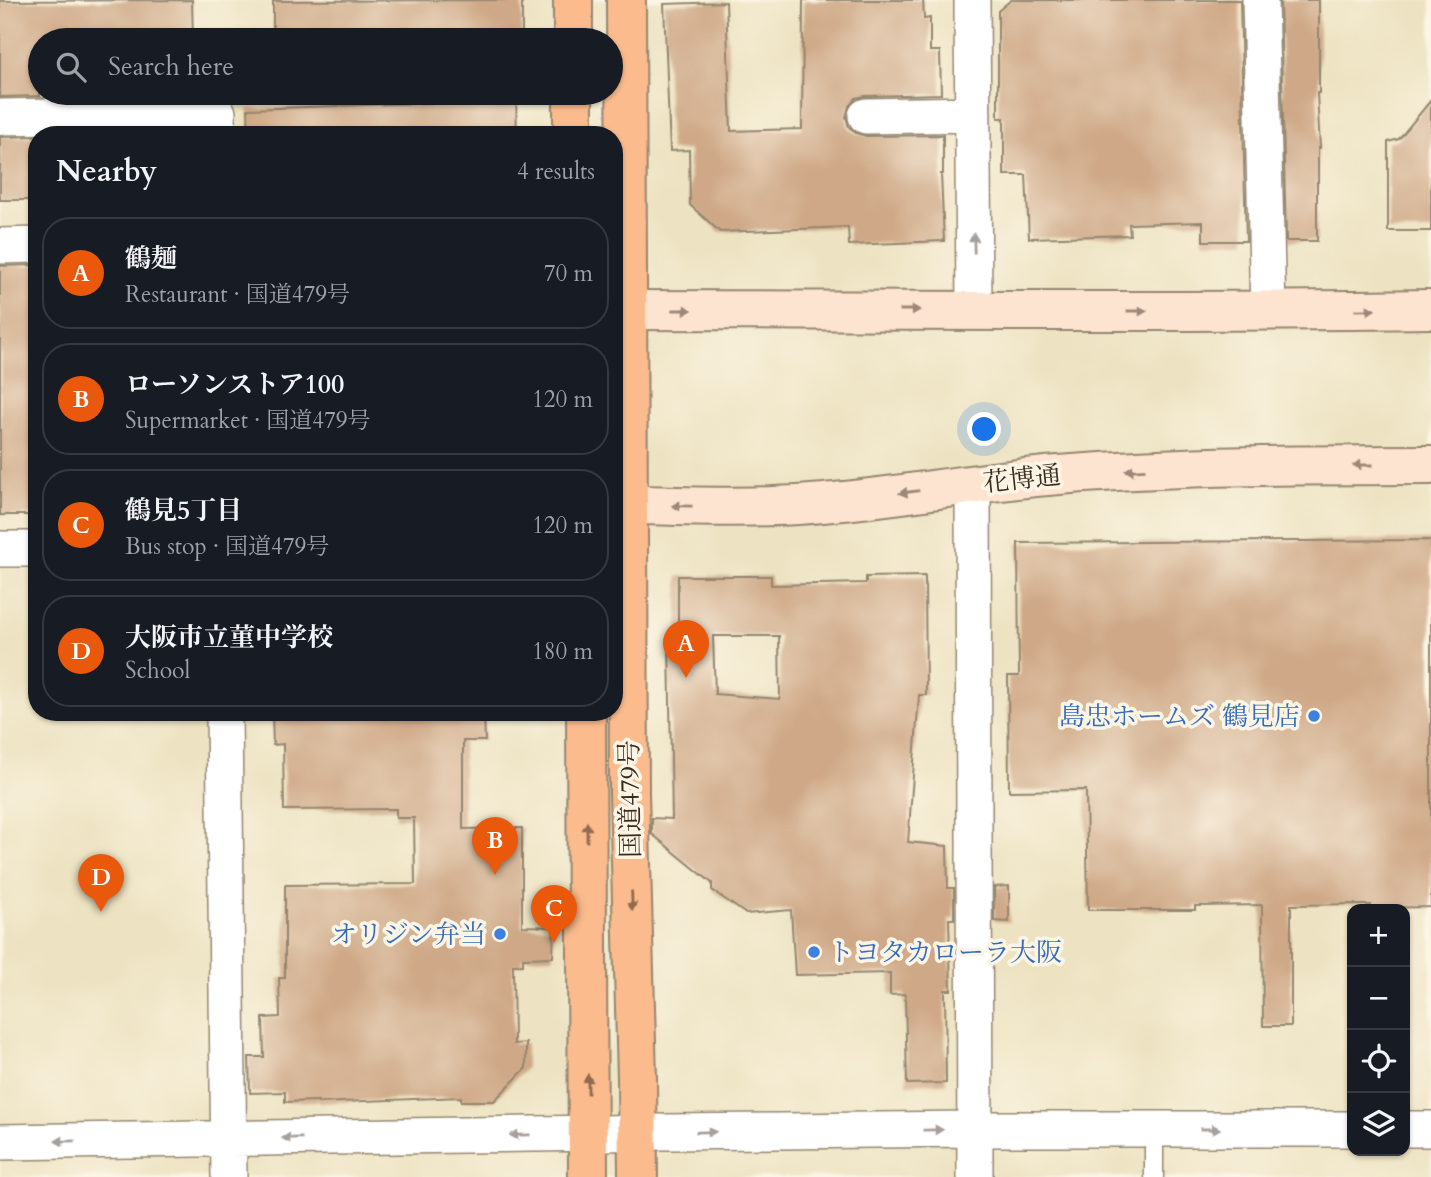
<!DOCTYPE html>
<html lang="en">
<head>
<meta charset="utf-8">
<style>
	:root { --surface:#171b24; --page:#20242c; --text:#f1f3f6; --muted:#9ea1a6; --line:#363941; --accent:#ea580c }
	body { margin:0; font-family:Cardo,"Noto Serif JP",serif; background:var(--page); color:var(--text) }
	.controls { position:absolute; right:21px; bottom:21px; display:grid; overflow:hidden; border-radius:14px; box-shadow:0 2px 5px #0004 }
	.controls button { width:63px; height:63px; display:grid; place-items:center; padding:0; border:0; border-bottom:2px solid var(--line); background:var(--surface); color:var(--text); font:35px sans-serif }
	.you { position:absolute; left:985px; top:430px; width:24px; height:24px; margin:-18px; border:5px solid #fff; border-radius:50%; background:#1a73e8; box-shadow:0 0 0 10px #1a73e833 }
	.badge { display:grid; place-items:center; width:46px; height:46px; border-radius:50%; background:var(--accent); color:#fff; font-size:23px; font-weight:700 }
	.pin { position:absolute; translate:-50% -58px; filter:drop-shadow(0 2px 4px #0008) }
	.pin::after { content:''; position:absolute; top:37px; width:24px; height:21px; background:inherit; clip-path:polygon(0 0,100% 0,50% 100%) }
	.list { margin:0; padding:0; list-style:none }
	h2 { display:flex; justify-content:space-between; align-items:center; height:91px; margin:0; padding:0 28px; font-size:30px }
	h2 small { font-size:23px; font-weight:400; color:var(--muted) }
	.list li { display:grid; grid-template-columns:46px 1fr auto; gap:21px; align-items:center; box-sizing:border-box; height:112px; margin:0 14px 14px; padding:0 14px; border:2px solid var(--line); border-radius:28px }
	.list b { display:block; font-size:26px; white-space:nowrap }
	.list p { margin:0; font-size:23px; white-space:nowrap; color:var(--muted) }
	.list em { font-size:23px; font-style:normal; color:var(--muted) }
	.icon { flex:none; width:38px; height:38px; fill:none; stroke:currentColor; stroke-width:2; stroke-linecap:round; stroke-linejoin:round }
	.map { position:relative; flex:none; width:1431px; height:1177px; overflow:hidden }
	.search { position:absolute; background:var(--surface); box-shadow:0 2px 5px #0004; left:28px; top:28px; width:595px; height:77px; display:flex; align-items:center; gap:18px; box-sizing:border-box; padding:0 24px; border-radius:38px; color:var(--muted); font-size:26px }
	.panel { position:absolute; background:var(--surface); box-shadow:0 2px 5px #0004; left:28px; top:126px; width:595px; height:595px; border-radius:28px }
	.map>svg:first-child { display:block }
	.building { fill:#cfa987; fill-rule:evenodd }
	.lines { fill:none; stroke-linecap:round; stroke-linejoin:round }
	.lane-casing { stroke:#948670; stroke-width:21 }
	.street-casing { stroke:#948670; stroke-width:38 }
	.secondary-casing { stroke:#948670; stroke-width:42 }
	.highway-casing { stroke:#948670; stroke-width:42 }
	.lane { stroke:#fff; stroke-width:18 }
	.street { stroke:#fff; stroke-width:35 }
	.secondary { stroke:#fde4d1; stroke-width:38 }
	.highway { stroke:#fbbb8d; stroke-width:38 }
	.oneway { fill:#a79f9a }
	.oneway2 { fill:#9c8778 }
	.oneway3 { fill:#916b50 }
	.shop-dot { fill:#3f7fe0; stroke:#fcf5e5; stroke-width:2.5 }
	.labels { text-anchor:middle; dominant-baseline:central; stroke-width:7; stroke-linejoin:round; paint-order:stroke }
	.street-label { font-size:26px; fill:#3b2a1e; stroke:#fcf5e5 }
	.shop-label { font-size:26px; fill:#366cbe; stroke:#fcf5e5; text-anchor:end }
</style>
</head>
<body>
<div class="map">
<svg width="1431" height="1177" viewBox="0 0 1431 1177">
	<rect width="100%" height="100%" fill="#fcf5e5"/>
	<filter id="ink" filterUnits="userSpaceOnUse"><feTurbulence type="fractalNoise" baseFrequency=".0143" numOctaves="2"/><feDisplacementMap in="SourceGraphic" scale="14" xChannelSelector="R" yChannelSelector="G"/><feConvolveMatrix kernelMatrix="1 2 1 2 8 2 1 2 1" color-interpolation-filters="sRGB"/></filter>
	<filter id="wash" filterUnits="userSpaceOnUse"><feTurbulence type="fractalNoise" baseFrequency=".00686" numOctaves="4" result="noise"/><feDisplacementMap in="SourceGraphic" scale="28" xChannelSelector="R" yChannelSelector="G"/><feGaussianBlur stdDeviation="1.57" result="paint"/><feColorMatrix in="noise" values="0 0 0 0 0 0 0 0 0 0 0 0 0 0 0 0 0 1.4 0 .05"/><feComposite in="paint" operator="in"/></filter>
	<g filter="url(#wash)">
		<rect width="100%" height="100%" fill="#ede3c2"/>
		<g id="blocks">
			<!-- building -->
			<path class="building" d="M192,0l1,40h-153v56l-40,1v-96z
				M522,0v40h-249v-39z
				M803,0h120l1,19 6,-1v33h10l1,43 -76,2 -9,2 -7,8 -3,11 3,10 7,6 10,3 77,-1v39h-2l3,67 -95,4 -1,-18 -128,5 -30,-27 -1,-55 -19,1 -6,-147 62,-2 5,129 71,-2z
				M1011,0h229l6,241h-43v-19l-74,2 1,11 -101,3 -3,-63h-22v-57h-6v-107z
				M1280,0h39v93h-2l3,55h-2v34h-1v59h-31z
				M516,100l1,35h-268l-1,-26z
				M1431,100v131h-43v-89l11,-3z
				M37,136v64h-37v-63z
				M37,265v250h-37v-249z
				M1431,540v367l-60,1v-3h-16v-1l-64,1v121h-28l-1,-121 -67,1v4h-107l-2,-120 -77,1 -1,-115h11l-1,-133z
				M678,576h93v9l95,-2v-6l59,-1 1,119h-7l-11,147 39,4 1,42h6v31h-5l2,71h-6l1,93 -39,1 -2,-90 -15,1v-22l-95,2 -4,-65 -45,4 -34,-24v-7l-60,-49v-16l20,1 -3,-177 9,-1zM713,636h66l1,63 -65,-5z
				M272,712h212l1,29h-22v88l59,-1v98l32,1 -1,30 -30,1v7h-10l1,79 12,-1v25l-32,33h-33v-4l-143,6v-2l-33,1v-10l-35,1 -1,-36h15l-1,-39 17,-1 -1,-39h6v-93l130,-1 -1,-66h-18v-9l-112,1 -1,-66 -10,1z
				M1009,886v36l-15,-1v-34z"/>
		</g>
	</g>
	<g filter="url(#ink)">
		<use href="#blocks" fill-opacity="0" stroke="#948670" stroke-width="2"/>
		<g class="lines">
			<defs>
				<path id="lane" d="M1154,1129v48"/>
				<path id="street" d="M972,0l2,311
					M1260,0l8,311
					M866,116l107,-2
					M0,117l218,-4v22
					M0,246l37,-1
					M973,484l2,693
					M0,549h37
					M224,712l5,465
					M1405,1129h26
					M0,1142l665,-10 310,-3h377"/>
				<path id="secondary" d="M614,310c273,0 545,3 817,-1
					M614,504c66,2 132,5 197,0 83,-6 165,-23 248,-29 124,-10 248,-10 372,-10"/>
				<path id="highway" d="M573,0v40
					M626,0l3,793 8,285 1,99
					M573,93v42
					M586,712l2,465"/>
			</defs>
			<!-- lane casing -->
			<use href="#lane" class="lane-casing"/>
			<!-- street casing -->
			<use href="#street" class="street-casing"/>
			<!-- secondary casing -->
			<use href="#secondary" class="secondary-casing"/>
			<!-- highway casing -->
			<use href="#highway" class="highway-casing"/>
			<!-- lane -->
			<use href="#lane" class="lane"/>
			<!-- street -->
			<use href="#street" class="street"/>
			<!-- secondary -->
			<use href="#secondary" class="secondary"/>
			<!-- highway -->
			<use href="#highway" class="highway"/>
		</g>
		<!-- one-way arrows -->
		<defs><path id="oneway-solid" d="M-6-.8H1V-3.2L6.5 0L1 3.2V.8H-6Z" transform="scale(1.75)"/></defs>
		<g class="oneway">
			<use href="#oneway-solid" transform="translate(974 243) rotate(-91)"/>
			<use href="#oneway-solid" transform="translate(1210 1129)"/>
			<use href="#oneway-solid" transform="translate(933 1130) rotate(-1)"/>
			<use href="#oneway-solid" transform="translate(706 1132) rotate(-1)"/>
			<use href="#oneway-solid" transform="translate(520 1135) rotate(179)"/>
			<use href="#oneway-solid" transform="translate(292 1138) rotate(179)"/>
			<use href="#oneway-solid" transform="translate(65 1141) rotate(179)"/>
		</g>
		<g class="oneway2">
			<use href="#oneway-solid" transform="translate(682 310)"/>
			<use href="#oneway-solid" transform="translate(910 310)"/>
			<use href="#oneway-solid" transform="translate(1365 310) rotate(-1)"/>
			<use href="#oneway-solid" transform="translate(1137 311)"/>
			<use href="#oneway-solid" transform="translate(1363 465) rotate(180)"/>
			<use href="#oneway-solid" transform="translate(1135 470) rotate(177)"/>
			<use href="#oneway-solid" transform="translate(909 492) rotate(172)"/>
			<use href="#oneway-solid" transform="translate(682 506) rotate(-179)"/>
		</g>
		<g class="oneway3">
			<use href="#oneway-solid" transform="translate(587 832) rotate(-90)"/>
			<use href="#oneway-solid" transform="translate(632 901) rotate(88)"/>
			<use href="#oneway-solid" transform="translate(588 1084) rotate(-90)"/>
		</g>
	</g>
	<!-- markers -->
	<g class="shop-dot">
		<circle cx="1314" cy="716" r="7"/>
		<circle cx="500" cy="934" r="7"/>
		<circle cx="814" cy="952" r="7"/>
	</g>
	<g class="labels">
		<!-- street labels -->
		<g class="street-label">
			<text transform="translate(1022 479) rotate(-6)">花博通</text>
			<text transform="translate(630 799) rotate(-91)">国道479号</text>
		</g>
		<!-- shop labels -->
		<g class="shop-label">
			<text x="1300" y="716">島忠ホームズ 鶴見店</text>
			<text x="486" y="934">オリジン弁当</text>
			<text x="828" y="952" text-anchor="start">トヨタカローラ大阪</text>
		</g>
	</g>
</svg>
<div class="controls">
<button>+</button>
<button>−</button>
<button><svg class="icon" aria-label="locate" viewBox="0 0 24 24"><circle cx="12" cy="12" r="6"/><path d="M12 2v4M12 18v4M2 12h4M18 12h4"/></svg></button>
<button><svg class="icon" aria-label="layers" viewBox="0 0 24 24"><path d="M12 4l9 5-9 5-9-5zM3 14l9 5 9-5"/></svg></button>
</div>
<div class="you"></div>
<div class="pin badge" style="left:686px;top:678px">A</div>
<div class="pin badge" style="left:495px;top:875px">B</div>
<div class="pin badge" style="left:554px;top:943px">C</div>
<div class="pin badge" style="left:101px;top:912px">D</div>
<div class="search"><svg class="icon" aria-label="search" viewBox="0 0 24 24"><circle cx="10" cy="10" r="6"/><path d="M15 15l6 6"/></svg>Search here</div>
<section class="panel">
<h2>Nearby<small>4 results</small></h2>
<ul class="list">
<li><span class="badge">A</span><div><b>鶴麺</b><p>Restaurant · 国道479号</p></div><em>70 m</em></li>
<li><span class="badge">B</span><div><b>ローソンストア100</b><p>Supermarket · 国道479号</p></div><em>120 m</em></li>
<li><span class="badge">C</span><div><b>鶴見5丁目</b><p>Bus stop · 国道479号</p></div><em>120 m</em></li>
<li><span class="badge">D</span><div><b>大阪市立菫中学校</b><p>School</p></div><em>180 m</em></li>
</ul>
</section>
</div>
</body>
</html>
